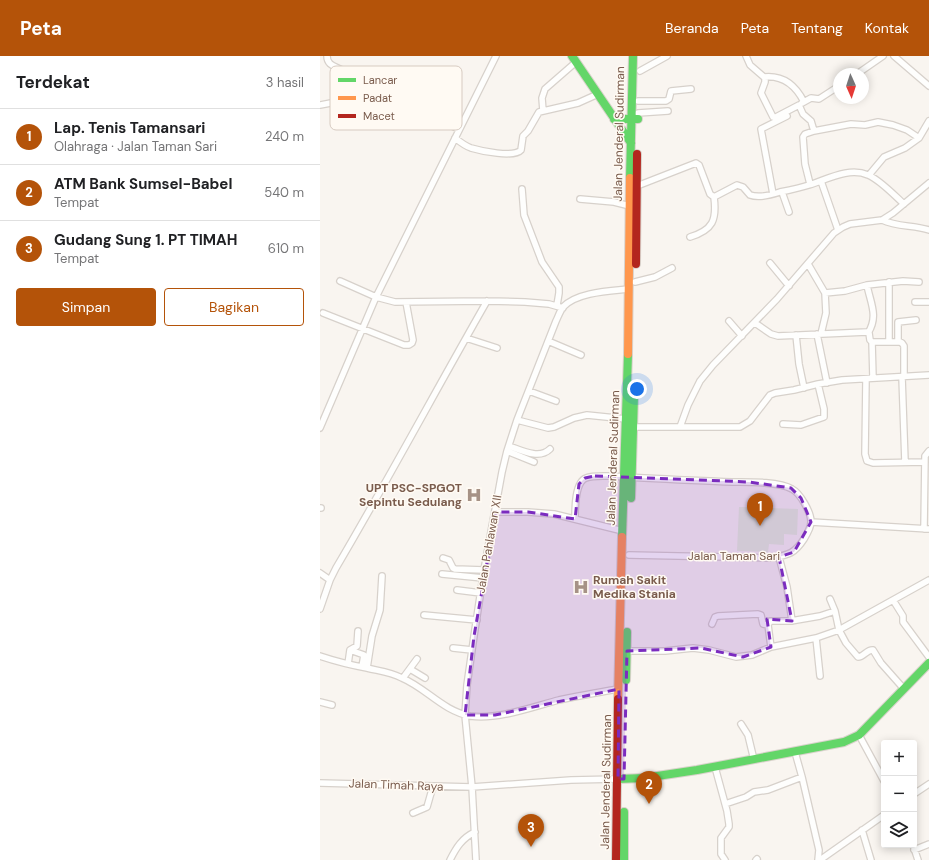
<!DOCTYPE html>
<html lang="id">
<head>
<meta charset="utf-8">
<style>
	:root { --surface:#fff; --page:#f6f6f6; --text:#202124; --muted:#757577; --line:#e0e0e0; --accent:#b45309 }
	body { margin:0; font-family:"DM Sans",sans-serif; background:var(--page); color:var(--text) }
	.controls { position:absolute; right:12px; bottom:12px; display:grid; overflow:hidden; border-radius:4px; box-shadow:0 2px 10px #0003 }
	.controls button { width:36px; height:36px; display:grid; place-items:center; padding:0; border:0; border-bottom:1px solid var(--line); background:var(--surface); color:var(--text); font:20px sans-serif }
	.compass { position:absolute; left:513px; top:12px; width:36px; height:36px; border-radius:50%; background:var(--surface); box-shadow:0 2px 10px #0003; rotate:177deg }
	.you { position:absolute; left:317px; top:333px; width:14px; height:14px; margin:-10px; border:3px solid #fff; border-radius:50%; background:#1a73e8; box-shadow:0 0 0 6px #1a73e833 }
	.badge { display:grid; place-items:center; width:26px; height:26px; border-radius:50%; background:var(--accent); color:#fff; font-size:13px; font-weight:700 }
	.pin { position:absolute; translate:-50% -33px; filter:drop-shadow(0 1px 2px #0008) }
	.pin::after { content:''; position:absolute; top:21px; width:14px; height:12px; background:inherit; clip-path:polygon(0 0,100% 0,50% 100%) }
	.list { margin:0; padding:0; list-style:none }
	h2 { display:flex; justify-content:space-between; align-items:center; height:52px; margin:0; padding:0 16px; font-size:17px }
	h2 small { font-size:13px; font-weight:400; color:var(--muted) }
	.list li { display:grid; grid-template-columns:26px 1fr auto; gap:12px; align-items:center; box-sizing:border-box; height:56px; padding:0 16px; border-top:1px solid var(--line) }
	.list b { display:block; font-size:15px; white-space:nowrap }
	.list p { margin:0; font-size:13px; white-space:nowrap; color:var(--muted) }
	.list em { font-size:13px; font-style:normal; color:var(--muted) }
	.actions { display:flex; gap:8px; padding:12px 16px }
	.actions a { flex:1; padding:9px 0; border:1px solid var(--accent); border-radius:4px; text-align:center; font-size:14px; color:var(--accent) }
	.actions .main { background:var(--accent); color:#fff }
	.icon { flex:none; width:22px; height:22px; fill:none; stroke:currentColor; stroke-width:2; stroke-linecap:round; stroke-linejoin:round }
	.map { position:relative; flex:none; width:609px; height:804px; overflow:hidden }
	header { display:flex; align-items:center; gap:24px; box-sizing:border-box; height:56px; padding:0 20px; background:var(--accent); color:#fff }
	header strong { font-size:19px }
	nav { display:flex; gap:22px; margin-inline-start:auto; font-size:14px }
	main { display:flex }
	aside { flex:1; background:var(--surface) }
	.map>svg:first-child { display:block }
	.green { fill:#e7f0db }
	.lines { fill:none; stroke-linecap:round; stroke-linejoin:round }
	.street-casing { stroke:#d7d1cb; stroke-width:8 }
	.fast-casing { stroke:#d9d2cb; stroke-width:10 }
	.slow-casing { stroke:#d9d2cb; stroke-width:10 }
	.jam-casing { stroke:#d9d2cb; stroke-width:10 }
	.street { stroke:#fefefd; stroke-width:5.5 }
	.fast { stroke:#63d668; stroke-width:8 }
	.slow { stroke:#ff974d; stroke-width:8 }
	.jam { stroke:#b3261e; stroke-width:8 }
	.marked { fill:#7b2cbf; fill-opacity:0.2; stroke:#7b2cbf; stroke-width:3; stroke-dasharray:8 5; stroke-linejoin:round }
	.labels { text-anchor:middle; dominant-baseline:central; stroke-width:3; stroke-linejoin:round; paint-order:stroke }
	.street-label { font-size:12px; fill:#7a5c4d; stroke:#fffaf3 }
	.poi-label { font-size:12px; font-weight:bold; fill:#7a5c4d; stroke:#fffaf3; text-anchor:end }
	.key { fill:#fffaf3; stroke:#d7cbc1; stroke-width:1 }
	.key-label { font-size:11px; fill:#7a5c4d }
</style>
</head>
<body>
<header>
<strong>Peta</strong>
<nav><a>Beranda</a><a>Peta</a><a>Tentang</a><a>Kontak</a></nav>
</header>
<main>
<aside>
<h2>Terdekat<small>3 hasil</small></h2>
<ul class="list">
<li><span class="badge">1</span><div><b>Lap. Tenis Tamansari</b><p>Olahraga · Jalan Taman Sari</p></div><em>240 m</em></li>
<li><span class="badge">2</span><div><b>ATM Bank Sumsel-Babel</b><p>Tempat</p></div><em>540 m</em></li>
<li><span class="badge">3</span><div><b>Gudang Sung 1. PT TIMAH</b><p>Tempat</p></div><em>610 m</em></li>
</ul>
<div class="actions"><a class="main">Simpan</a><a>Bagikan</a></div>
</aside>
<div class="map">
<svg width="609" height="804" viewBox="0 0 609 804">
	<rect width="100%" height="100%" fill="#f9f5f0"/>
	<!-- green -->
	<path class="green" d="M419,451l59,2 -1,26 -13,-1v11l-15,-1 -1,8 -31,-1z"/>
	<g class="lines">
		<defs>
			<path id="street" d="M7,0c0,12 13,10 20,18l-1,14 4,8
				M426,0l4,9 15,13v4l-4,11 12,24h3l23,-12 4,9 8,7 3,10 -9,3 -2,3 2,27 5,20
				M574,0l35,30
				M320,15l27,-15
				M537,18l26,-18
				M444,21c19,-2 32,9 40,25
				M318,45h28l3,-2 2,-8 20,-2
				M482,47l9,-5 8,1 20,-13
				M0,49l16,-3 18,-7 18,2 18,6 18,1 50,25
				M223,55l-1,-13 3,-9 31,-27
				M318,57l30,-2
				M494,75l37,-7 14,1 13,-3 15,3 14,5 12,8
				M135,82c5,4 10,8 16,10 10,3 43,10 50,2l2,-14 5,-5 11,-19 39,-9 20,-9
				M549,119l15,-18 21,-9 14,-10 10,-17
				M501,125l17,49
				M317,130l59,-23 3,2 11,29 4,3 23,-12 6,2 7,8c8,3 21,0 30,-3 10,-2 20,-4 29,-7 19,-6 40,-18 59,-10 11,4 27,21 36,29
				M202,133l2,26 18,47 17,25v6l-2,12
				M462,136l7,20
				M453,138l-12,-65 26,-13
				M260,143l34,3 16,4
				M562,164c15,7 31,5 47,10
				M370,181c23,-7 27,-17 24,-40
				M450,207l19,23
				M488,208l17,29 1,20 -5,21
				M20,225l36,16 19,5 92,-1 38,1 24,2 14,4
				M315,226l20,-5 17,-9
				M569,226v60
				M505,237l20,-2 22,-6
				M595,246h14
				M3,257l81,32h5l3,-2 1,-3 -7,-38
				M409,265l13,15
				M435,267l16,11 7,2 89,-4 2,1 1,7 2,2h26v-20l18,-2
				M548,277c11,-17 2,-31 -1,-48l36,-4 16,1
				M497,278l10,49
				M476,279l3,29 5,24
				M146,282l31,10
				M228,285l33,14
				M578,285l4,2 2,3v31
				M552,286l1,36
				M582,321l3,85
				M546,323l-1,75 2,7 6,2 52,-1
				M209,335l27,10
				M197,364l31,8 6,-1 20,-9 13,-3 39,4
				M463,368l18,1 23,-8v-8l-6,-25
				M313,371h47l8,-22 12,-24 13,-16 64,-66 57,-66 9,-6 7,-3 32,-4 11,-7 36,-30
				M360,371h60l10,-6 20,-26 5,-2 19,-3 24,-6 24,-4 87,-5
				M0,372l56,-131 120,-241
				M189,390c12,4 30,14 41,3
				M187,395l27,11
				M0,452h1
				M176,456h32l26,2 69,17
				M255,463c0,-11 0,-37 11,-41 7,-3 17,-2 25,-2 40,3 81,4 121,6 15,0 47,-1 60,7 8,4 19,23 19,33 0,5 -4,12 -7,17 -9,14 -15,16 -32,19l-143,-3
				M491,466l118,7
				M604,473l1,-73 4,-5
				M459,501l8,30 5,34
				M123,502l6,2 4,8 2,1 29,1
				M0,517l10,7
				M122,518l41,4
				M137,534l24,3
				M510,543l5,12
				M573,544l10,16v6l26,35
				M0,553l10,-29 6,-12c52,-88 100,-178 151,-267
				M104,559l53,5
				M392,568l3,-7 3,-1 40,-2 3,1 2,9 5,1
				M496,582l4,38
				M451,591l-3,-22 2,-4h21l29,-5 15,-5 4,19 7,13 12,14c6,0 9,-8 15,-7l8,13 23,26
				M133,592l19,2
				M30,594l14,5 -2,12
				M307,595h38l28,-3 16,2 27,7 16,-2 19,-8 45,-9 23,-8 90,-50
				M0,600c15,5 31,9 47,12 12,3 23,4 35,10 24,10 41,33 68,38 28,4 62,-9 89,-16 20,-4 40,-8 60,-11
				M28,608l2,-14 7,-4 1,-15
				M47,612l5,-32 8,-26 2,-34
				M90,613l15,9
				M83,622l14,-19
				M0,646l12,3
				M421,668l7,11 6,25
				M539,679l25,46
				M475,696l7,25 17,73 -1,10
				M395,711l12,44 2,13v3l-8,11v16l4,6
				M0,727l152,4 99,-7 47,-1
				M594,738l15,-10
				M405,748l21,-7 8,-5 14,-2 34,-13
				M93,757l14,-6 6,-21
				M542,774l9,30
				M593,789l5,15
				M594,794l15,-6
				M130,804c6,-12 12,-22 25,-28
				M156,804l-4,-73 -7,-72 2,-30 7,-49 10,-66 18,-98 5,-21 10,-31 39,-99c2,-4 4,-10 7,-14 14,-15 47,-16 66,-18
				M436,804l1,-1
				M500,804l64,-45"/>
			<path id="fast" d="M252,0l59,87
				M294,63h24
				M310,122l3,-122
				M311,442l3,-102
				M302,481l6,-183
				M306,624l1,-48
				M298,723l26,-1 53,-8 147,-28 15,-7 70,-72
				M304,756v48"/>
			<path id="slow" d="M308,298l2,-176
				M298,643l4,-162"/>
			<path id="jam" d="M316,208l1,-110
				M296,804l2,-161"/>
		</defs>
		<!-- street casing -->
		<use href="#street" class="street-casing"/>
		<!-- fast casing -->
		<use href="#fast" class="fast-casing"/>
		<!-- slow casing -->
		<use href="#slow" class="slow-casing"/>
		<!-- jam casing -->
		<use href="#jam" class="jam-casing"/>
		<!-- street -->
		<use href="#street" class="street"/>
		<!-- fast -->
		<use href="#fast" class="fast"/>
		<!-- slow -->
		<use href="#slow" class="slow"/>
		<!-- jam -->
		<use href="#jam" class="jam"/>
	</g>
	<!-- marked area -->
	<path class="marked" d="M275,420l154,6 42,6 10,10 10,24 -17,30 -15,5 13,64 -25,-2 4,28 -28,10 -42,-9 -74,3 -3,128h-6l1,-90 -124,26h-30l9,-79 22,-124h32l47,7 4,-35 6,-6z"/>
	<!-- icons -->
	<defs>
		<symbol id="hospital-bare" viewBox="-9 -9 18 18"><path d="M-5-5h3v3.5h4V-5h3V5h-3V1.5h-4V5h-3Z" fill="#a69286" stroke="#fffaf3" stroke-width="2.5" paint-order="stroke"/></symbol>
	</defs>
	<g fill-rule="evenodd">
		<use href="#hospital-bare" x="143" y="428" width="22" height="22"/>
		<use href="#hospital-bare" x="250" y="520" width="22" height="22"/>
	</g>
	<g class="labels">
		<!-- street labels -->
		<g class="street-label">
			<text transform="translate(299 78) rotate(-89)">Jalan Jenderal Sudirman</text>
			<text transform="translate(293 402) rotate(-88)">Jalan Jenderal Sudirman</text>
			<text transform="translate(169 488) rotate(-80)">Jalan Pahlawan XII</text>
			<text x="414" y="500">Jalan Taman Sari</text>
			<text transform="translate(286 726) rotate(-89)">Jalan Jenderal Sudirman</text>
			<text transform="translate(76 729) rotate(2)">Jalan Timah Raya</text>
		</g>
		<!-- poi labels -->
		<g class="poi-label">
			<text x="142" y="432">UPT PSC-SPGOT<tspan x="142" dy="14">Sepintu Sedulang</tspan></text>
			<text x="273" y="524" text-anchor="start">Rumah Sakit<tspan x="273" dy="14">Medika Stania</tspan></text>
		</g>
	</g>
	<!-- legend -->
	<rect x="10" y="10" width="132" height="64" rx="6" class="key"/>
	<rect x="18" y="22" width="18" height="4" fill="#63d668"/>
	<rect x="18" y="40" width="18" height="4" fill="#ff974d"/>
	<rect x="18" y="58" width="18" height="4" fill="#b3261e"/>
	<g class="key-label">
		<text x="43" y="28">Lancar</text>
		<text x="43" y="46">Padat</text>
		<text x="43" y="64">Macet</text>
	</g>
</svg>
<div class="controls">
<button>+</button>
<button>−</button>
<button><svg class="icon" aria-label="layers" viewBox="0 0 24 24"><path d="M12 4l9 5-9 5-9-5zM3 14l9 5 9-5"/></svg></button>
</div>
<svg class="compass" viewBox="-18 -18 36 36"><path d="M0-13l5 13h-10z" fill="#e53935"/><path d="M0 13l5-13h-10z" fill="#757577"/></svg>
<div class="you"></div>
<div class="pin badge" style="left:440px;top:470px">1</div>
<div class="pin badge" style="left:329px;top:748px">2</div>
<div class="pin badge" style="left:211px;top:791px">3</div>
</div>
</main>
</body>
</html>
